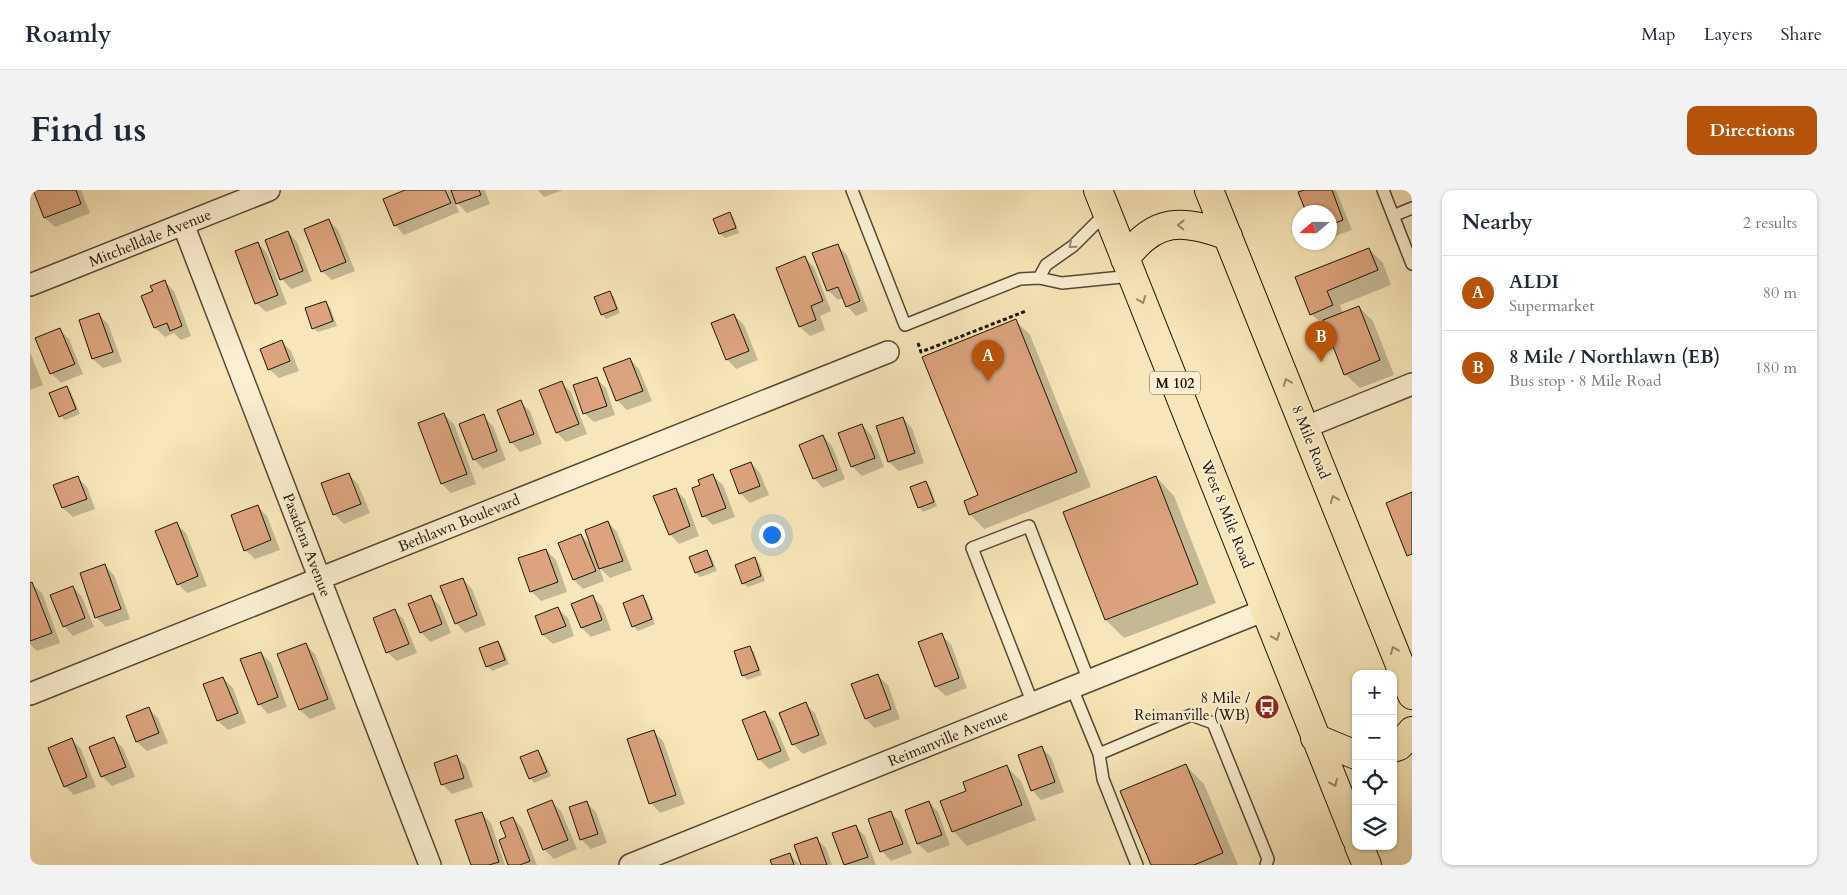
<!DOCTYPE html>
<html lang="en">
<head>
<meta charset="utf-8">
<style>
	:root { --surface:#fff; --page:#f2f2f3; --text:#1f2937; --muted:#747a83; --line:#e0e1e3; --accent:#b45309 }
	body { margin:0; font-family:Cardo,serif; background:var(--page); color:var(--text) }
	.controls { position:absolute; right:15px; bottom:15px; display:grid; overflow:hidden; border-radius:10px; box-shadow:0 1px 4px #0004 }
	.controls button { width:45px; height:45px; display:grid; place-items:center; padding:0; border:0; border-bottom:1px solid var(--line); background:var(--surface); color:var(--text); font:25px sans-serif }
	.compass { position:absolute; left:1262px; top:15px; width:45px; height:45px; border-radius:50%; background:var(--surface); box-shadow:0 1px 4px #0004; rotate:250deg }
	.you { position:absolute; left:741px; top:344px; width:18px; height:18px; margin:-12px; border:4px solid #fff; border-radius:50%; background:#1a73e8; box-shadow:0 0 0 8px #1a73e833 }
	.badge { display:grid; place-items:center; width:32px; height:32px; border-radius:50%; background:var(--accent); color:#fff; font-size:16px; font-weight:700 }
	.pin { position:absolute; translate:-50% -41px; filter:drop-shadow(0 1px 2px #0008) }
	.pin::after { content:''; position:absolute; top:26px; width:18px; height:15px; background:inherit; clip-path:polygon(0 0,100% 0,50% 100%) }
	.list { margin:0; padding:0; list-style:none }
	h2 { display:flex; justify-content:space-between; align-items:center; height:65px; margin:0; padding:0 20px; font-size:21px }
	h2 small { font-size:16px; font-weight:400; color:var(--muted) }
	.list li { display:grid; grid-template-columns:32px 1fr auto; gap:15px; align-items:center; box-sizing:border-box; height:75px; padding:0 20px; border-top:1px solid var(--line) }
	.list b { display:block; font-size:19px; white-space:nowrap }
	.list p { margin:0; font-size:16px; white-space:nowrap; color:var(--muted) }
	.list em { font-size:16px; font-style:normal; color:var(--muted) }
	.icon { flex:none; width:28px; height:28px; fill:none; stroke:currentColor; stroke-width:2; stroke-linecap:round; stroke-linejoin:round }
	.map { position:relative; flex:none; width:1382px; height:675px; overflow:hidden; border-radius:10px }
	header { display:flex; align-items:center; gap:30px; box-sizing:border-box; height:70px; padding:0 25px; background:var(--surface); border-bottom:1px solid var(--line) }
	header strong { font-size:24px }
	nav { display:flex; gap:28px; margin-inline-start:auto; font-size:18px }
	.intro { display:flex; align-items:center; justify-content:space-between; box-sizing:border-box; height:120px; padding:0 30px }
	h1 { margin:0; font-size:35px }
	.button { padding:12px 22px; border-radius:10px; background:var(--accent); color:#fff; font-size:18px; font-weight:700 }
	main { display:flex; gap:30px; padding:0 30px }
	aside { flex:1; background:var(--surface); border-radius:10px; box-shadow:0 1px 4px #0004 }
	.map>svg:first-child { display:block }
	.shadow { fill:#0003 }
	.building { fill:#dca47e; stroke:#1f1405 }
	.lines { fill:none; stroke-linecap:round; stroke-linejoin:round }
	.service-casing { stroke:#554832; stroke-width:14 }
	.minor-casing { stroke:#554832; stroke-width:24 }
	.trunk-casing { stroke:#1f1405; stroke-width:30 }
	.path { stroke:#1f1405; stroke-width:3; stroke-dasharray:4 2.5; stroke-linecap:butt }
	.service { stroke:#faefd2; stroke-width:11 }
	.minor { stroke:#faefd2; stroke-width:21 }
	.trunk { stroke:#f7e6b9; stroke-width:28 }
	.oneway { stroke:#968868 }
	.oneway2 { stroke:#978c76 }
	.labels { text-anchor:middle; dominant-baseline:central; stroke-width:4.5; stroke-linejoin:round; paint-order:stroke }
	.shield { fill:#faefd2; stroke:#615642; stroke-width:1 }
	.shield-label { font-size:14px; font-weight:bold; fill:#1f1405 }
	.street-label { font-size:15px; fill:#1f1405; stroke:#faefd2 }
	.poi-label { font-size:15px; fill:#1f1405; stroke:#faefd2; text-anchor:end }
</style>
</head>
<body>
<header>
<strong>Roamly</strong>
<nav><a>Map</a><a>Layers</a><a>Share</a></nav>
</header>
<div class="intro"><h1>Find us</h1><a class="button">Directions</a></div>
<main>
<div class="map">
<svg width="1382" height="675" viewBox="0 0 1382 675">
	<rect width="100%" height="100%" fill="#f7e6b9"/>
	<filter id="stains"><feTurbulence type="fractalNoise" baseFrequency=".004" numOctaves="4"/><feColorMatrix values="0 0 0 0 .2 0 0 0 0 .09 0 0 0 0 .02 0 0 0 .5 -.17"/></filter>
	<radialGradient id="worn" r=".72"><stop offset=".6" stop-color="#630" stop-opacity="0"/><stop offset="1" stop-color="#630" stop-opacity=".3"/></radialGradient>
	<!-- shadow -->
	<path class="shadow" d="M4,0h47l9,23 -35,14 -10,-9z
		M375,0h80l5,14 -23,9 -13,-13 5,12 -55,23 -9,-10z
		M508,0h25l-19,7z
		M1277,0h29l16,40 -22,8v-26h-22l-8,-19z
		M700,24l4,4 5,15 -14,5 -5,-4 -5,-15z
		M299,31l9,9 17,41 -23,9 -10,-9z
		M258,42l9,10 15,39 -21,8 -9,-10z
		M228,53l9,10 20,51 -21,8 -10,-9z
		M807,55l10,10 21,56 -12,5 -9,-10 -4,-8 -5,2 -10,-10z
		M1339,59l14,14 8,22 -51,20 3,8 16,-6 14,14 21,54 -34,13 -15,-14 -18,-47 -16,-13 -14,-36z
		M775,68l9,9 17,44 -11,5 5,14 -15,6 -10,-9 -22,-58z
		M134,91l10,10 17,45 -10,4 -7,-7 -9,4 -10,-9 -12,-32 11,-4z
		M579,102l5,5 6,16 -14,6 -4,-5z
		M296,113l4,4 7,19 -19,6 -5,-4z
		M69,125l9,9 14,38 -19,6 -10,-9 -13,-38z
		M704,125l10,10 14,35 -22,9 -9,-10z
		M986,131l14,14 61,152 -107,42 -14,-15 9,-18z
		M29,139l10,10 14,35 -22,9 -10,-10z
		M252,152l9,9 8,20 -20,7 -10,-9z
		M0,162l13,33 -13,5z
		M600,169l9,10 13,32 -25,9 -10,-10z
		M566,188l10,10 9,27 -21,7 -10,-9z
		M531,193l10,9 16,42 -21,8 -9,-9z
		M36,198l5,4 9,22 -15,6 -5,-4z
		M490,212l10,9 12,33 -22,8 -9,-10z
		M414,225l10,9 22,60 -25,9 -9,-9z
		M453,226l10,10 13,34 -23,9 -9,-10z
		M873,228l9,10 12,35 -25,8 -10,-9 -12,-35z
		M832,235l9,10 13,32 -22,9 -10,-10z
		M793,246l9,10 13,33 -22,9 -9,-10z
		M721,273l9,10 9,22 -19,8 -10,-10z
		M318,284l10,10 12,29 -26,11 -10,-10z
		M683,286l10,9 12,32 -22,8 -9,-9 -2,-30z
		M47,287l10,10 8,22 -22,8 -10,-9z
		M1126,287l18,19 42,107 -92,35 -18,-18 -41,-107z
		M896,292l4,5 7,19 -14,6 -4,-5z
		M645,299l10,10 14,37 -20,8 -9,-10z
		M227,316l10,10 13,34 -25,9 -10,-9z
		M578,332l9,10 15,38 -22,8 -11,-11 5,14 -21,8 -9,-9 7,-45 11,11z
		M146,334l10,9 21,53 -20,7 -9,-9z
		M516,360l10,10 11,32 -26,9 -10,-10z
		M677,362l4,4 6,15 -17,6 -4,-4z
		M724,369l5,4 6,18 -17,6 -5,-4z
		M75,376l9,9 16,44 -24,8 -10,-10z
		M433,389l9,10 14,36 -21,8 -9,-10z
		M2,394l10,9 18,50 -23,8 -7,-7v-59z
		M43,397l9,10 12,30 -21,9 -9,-10z
		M401,407l9,9 11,27 -21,9 -9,-10z
		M562,407l10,9 9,24 -20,7 -9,-9 -9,-24z
		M612,407l5,4 8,23 -17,7 -5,-5z
		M528,419l10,9 6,18 -21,8 -10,-9 -6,-18z
		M365,421l9,9 13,33 -20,8 -10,-9z
		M911,445l10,9 16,44 -21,8 -10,-9 -16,-44z
		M468,452l4,5 7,17 -17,7 -5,-5z
		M276,455l9,9 21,55 -26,10 -10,-9 -21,-55z
		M720,457l4,5 8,23 -15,5 -4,-5z
		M231,463l10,10 16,44 -19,7 -9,-10z
		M848,486l10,9 12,34 -25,9 -9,-9z
		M193,488l10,10 13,35 -18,7 -10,-9 -13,-36z
		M775,514l10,9 12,31 -24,10 -10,-10z
		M119,519l9,9 10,25 -21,8 -10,-9z
		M735,522l9,10 16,38 -21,9 -10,-10z
		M623,541l10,10 22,63 -25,9 -9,-10z
		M41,549l10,10 15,38 -22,8 -9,-9z
		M84,549l9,9 12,29 -23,9 -10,-10z
		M1012,558l9,9 13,35 -23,8 -9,-10z
		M508,561l4,5 9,20 -17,7 -4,-5z
		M426,566l10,10 7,21 -21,7 -10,-10z
		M1156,576l18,18 34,81h-85z
		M977,577l14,14 15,39 -69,26 -14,-15z
		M521,611l10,10 16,38 -23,10 -10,-10z
		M899,612l9,10 12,33 -22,8 -10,-9z
		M557,613l9,9 11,31 -16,6 -10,-10z
		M860,622l10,10 12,31 -21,8 -9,-10z
		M451,623l10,10 14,42h-33z
		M483,628l9,10 15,37h-27l-2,-27z
		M825,636l10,10 11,29h-31l-11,-31z
		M786,648l10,10 6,17h-30z
		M760,665l10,10h-27z"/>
	<!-- building -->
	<path class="building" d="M3,0h43l5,14 -37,14z
		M375,0h40l6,13 -57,23 -11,-27z
		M421,0h28l2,5 -25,9z
		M1274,0h28l11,30 -13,5v-13h-24l-8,-20z
		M700,22l6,16 -17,6 -6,-15z
		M299,29l17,43 -25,10 -17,-43z
		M258,41l15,40 -23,9 -15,-40z
		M228,52l20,53 -23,9 -20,-53z
		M808,54l22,57 -14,6 -8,-20 -11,4 -15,-38z
		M1339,58l9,22 -51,21 6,14 -23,10 -15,-38z
		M775,66l18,45 -12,5 5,14 -17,7 -23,-59z
		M135,90l17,46 -12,5 -3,-8 -13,5 -13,-32 12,-5 -3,-5z
		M580,101l7,18 -16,6 -7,-18z
		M296,111l7,20 -21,8 -7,-21z
		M1329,116l21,54 -36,15 -21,-55z
		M69,123l14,39 -21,7 -13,-39z
		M704,124l15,37 -23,9 -15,-37z
		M986,129l61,153 -108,43 -5,-14 14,-6 -56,-138z
		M30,138l15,36 -25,10 -15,-36z
		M252,150l8,21 -22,9 -8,-21z
		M600,168l13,33 -27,10 -13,-33z
		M567,187l10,29 -24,8 -10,-29z
		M532,191l17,43 -23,9 -17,-43z
		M37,196l9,23 -17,8 -10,-24z
		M491,210l13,34 -24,9 -13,-33z
		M414,223l23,61 -26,10 -23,-61z
		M454,224l13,37 -24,9 -14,-36z
		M873,227l12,36 -27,9 -12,-36z
		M832,234l13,34 -24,9 -13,-34z
		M793,245l14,35 -24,9 -14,-34z
		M721,272l9,24 -21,8 -9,-24z
		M319,283l12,31 -28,11 -12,-32z
		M683,284l13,34 -24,9 -10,-29 8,-3 -2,-5z
		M48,286l9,23 -25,9 -9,-23z
		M1126,286l42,108 -93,36 -42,-108z
		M896,291l8,21 -16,6 -8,-21z
		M646,298l14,38 -21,9 -16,-39z
		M1382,302v62l-5,2 -21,-53z
		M228,315l13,35 -27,11 -13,-36z
		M578,331l15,40 -24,8 -14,-39z
		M147,332l21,54 -21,9 -22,-54z
		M551,344l15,37 -23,9 -15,-37z
		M516,359l12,33 -28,10 -12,-34z
		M677,360l6,16 -18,7 -6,-16z
		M725,367l6,19 -19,8 -7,-19z
		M75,374l16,45 -26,9 -15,-45z
		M433,388l14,37 -22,9 -15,-38z
		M2,392l20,51 -22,8v-58z
		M43,396l12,32 -22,9 -13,-32z
		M401,405l11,29 -22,9 -12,-29z
		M563,405l9,25 -21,8 -10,-24z
		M613,405l9,24 -20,8 -9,-24z
		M528,417l8,19 -24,9 -7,-19z
		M365,419l14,35 -23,9 -13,-35z
		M912,443l17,45 -24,9 -17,-45z
		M468,451l7,19 -19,7 -7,-19z
		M276,453l22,56 -29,11 -22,-56z
		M720,456l9,24 -17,6 -8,-25z
		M231,462l17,45 -20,8 -18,-46z
		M848,484l13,35 -26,10 -14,-35z
		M193,487l15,36 -21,8 -14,-37z
		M776,512l13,33 -27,10 -13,-32z
		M119,517l10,26 -23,9 -10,-26z
		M735,521l16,40 -23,9 -16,-40z
		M624,540l22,65 -27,9 -22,-65z
		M84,547l12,30 -25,10 -12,-30z
		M42,548l15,39 -23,10 -16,-39z
		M1012,556l13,36 -24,9 -13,-36z
		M508,560l9,22 -18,7 -9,-22z
		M427,565l7,23 -23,7 -7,-22z
		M1156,574l37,89 -29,12h-43l-31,-74z
		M977,575l15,40 -70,27 -12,-31 26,-10 -3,-9z
		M522,610l16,40 -25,10 -16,-40z
		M557,611l11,33 -18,6 -11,-33z
		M899,611l13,34 -25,9 -12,-34z
		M861,621l12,33 -23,8 -12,-33z
		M452,622l17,50 -10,3h-18l-16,-45z
		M483,627l17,44 -10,4h-12l-9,-25 7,-3 -6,-15z
		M826,635l12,32 -24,8 -12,-32z
		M787,647l10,28h-26l-7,-20z
		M760,663l4,12h-22l-2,-5z"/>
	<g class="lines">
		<defs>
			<path id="service" d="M822,0l53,135 115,-46 19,-1 23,5 70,-7
				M1353,0l29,74
				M1363,26l19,-8
				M1009,88l7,-13 27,-19 34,-34
				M1042,498l27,66 4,25 34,86
				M1003,514l-61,-156 57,-22 60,155
				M1069,564l92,-39 22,8 55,136 -2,6"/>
			<path id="minor" d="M153,34l247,641
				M0,95l239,-95
				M1276,237l106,-43
				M0,504l858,-342
				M600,675l635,-255"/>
			<path id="trunk" d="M1068,0l258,648
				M1179,0l203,505
				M1095,69c30,-42 58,-40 103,-23
				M1285,548l41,17
				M1363,558l6,-2 13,-15
				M1329,656l8,19"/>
		</defs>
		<!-- service casing -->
		<use href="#service" class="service-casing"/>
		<!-- minor casing -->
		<use href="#minor" class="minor-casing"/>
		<!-- trunk casing -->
		<use href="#trunk" class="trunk-casing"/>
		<!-- path -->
		<path class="path" d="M888,153l3,9 105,-41"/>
		<!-- service -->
		<use href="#service" class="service"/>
		<!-- minor -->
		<use href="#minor" class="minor"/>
		<!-- trunk -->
		<use href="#trunk" class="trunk"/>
	</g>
	<!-- one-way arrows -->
	<defs><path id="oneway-chevron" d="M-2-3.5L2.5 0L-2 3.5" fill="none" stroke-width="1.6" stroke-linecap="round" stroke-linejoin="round" transform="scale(1.25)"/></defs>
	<g class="oneway">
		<use href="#oneway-chevron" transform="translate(1151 35) rotate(-179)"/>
		<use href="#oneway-chevron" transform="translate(1112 110) rotate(68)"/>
		<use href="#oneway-chevron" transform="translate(1257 192) rotate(-112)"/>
		<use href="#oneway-chevron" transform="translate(1304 309) rotate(-112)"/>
		<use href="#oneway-chevron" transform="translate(1246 447) rotate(68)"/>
		<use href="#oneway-chevron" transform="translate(1364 460) rotate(-112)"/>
		<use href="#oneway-chevron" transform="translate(1304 593) rotate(68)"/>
	</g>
	<use class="oneway2" href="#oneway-chevron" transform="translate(1042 55) rotate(140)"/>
	<!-- icons -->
	<defs>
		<symbol id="bus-disc" viewBox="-11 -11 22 22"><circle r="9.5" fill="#8f2418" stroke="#faefd2"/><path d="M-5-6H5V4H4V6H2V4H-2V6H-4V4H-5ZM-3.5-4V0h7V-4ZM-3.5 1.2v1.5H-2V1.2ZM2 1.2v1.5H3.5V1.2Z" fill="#fff"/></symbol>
	</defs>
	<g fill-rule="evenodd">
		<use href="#bus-disc" x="1223" y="503" width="28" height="28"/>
	</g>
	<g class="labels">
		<!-- shield labels -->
		<rect class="shield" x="1120" y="181.5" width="50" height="23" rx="4"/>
		<g class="shield-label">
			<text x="1145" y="193">M 102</text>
		</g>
		<!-- street labels -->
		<g class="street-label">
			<text transform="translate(120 48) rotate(-22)">Mitchelldale Avenue</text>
			<text transform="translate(1281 252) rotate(68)">8 Mile Road</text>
			<text transform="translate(1197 324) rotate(68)">West 8 Mile Road</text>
			<text transform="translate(429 333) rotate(-22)">Bethlawn Boulevard</text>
			<text transform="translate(277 355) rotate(69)">Pasadena Avenue</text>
			<text transform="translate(918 548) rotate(-22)">Reimanville Avenue</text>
		</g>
		<!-- poi labels -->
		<g class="poi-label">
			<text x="1220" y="508">8 Mile /<tspan x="1220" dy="17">Reimanville (WB)</tspan></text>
		</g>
	</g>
	<rect width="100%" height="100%" filter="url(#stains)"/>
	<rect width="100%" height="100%" fill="url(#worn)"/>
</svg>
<div class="controls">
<button>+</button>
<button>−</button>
<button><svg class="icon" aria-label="locate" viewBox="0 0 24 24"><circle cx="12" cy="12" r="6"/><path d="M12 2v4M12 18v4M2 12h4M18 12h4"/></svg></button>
<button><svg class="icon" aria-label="layers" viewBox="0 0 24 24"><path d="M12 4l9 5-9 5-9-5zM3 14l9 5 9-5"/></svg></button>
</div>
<svg class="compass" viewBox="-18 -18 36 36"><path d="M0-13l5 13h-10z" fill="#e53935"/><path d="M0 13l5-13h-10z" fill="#747a83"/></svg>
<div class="you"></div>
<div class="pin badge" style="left:958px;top:191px">A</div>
<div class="pin badge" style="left:1291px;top:172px">B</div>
</div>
<aside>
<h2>Nearby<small>2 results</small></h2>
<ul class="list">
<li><span class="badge">A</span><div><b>ALDI</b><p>Supermarket</p></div><em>80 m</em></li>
<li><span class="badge">B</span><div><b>8 Mile / Northlawn (EB)</b><p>Bus stop · 8 Mile Road</p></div><em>180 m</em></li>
</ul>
</aside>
</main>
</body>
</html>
